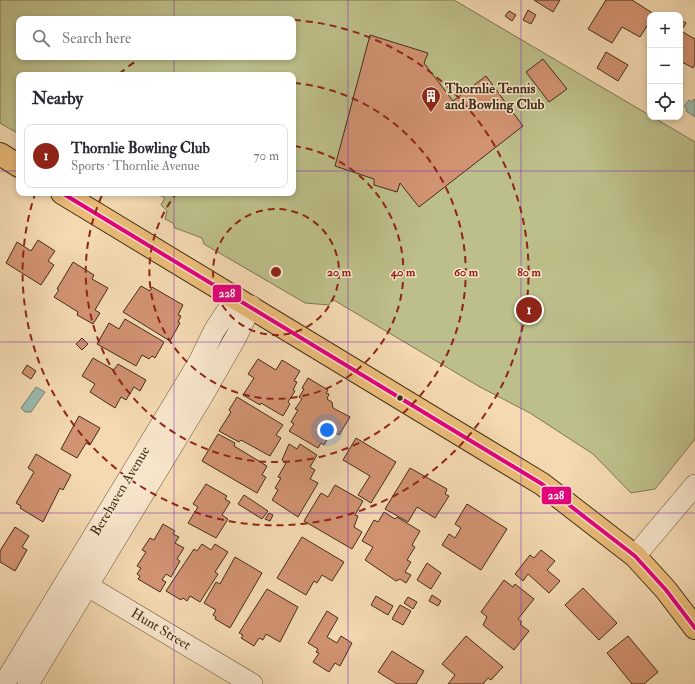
<!DOCTYPE html>
<html lang="en">
<head>
<meta charset="utf-8">
<style>
	:root { --surface:#fff; --page:#f7f7f7; --text:#2b2b33; --muted:#7c7c81; --line:#e1e1e2; --accent:#8f2418 }
	body { margin:0; font-family:"IM FELL Double Pica",serif; background:var(--page); color:var(--text) }
	.controls { position:absolute; right:12px; top:12px; display:grid; overflow:hidden; border-radius:8px; box-shadow:0 2px 6px #0003 }
	.controls button { width:36px; height:36px; display:grid; place-items:center; padding:0; border:0; border-bottom:1px solid var(--line); background:var(--surface); color:var(--text); font:20px sans-serif }
	.you { position:absolute; left:327px; top:430px; width:14px; height:14px; margin:-10px; border:3px solid #fff; border-radius:50%; background:#1a73e8; box-shadow:0 0 0 6px #1a73e833 }
	.badge { display:grid; place-items:center; width:26px; height:26px; border-radius:50%; background:var(--accent); color:#fff; font-size:13px; font-weight:700 }
	.pin { position:absolute; translate:-50% -50%; border:2px solid #fff; box-shadow:0 1px 4px #0006 }
	.list { margin:0; padding:0; list-style:none }
	h2 { display:flex; justify-content:space-between; align-items:center; height:52px; margin:0; padding:0 16px; font-size:17px }
	h2 small { font-size:13px; font-weight:400; color:var(--muted) }
	.list li { display:grid; grid-template-columns:26px 1fr auto; gap:12px; align-items:center; box-sizing:border-box; height:64px; margin:0 8px 8px; padding:0 8px; border:1px solid var(--line); border-radius:8px }
	.list b { display:block; font-size:15px; white-space:nowrap }
	.list p { margin:0; font-size:13px; white-space:nowrap; color:var(--muted) }
	.list em { font-size:13px; font-style:normal; color:var(--muted) }
	.icon { flex:none; width:22px; height:22px; fill:none; stroke:currentColor; stroke-width:2; stroke-linecap:round; stroke-linejoin:round }
	.map { position:relative; flex:none; width:695px; height:684px; overflow:hidden }
	.search { position:absolute; background:var(--surface); box-shadow:0 2px 6px #0003; left:16px; top:16px; width:280px; height:44px; display:flex; align-items:center; gap:10px; box-sizing:border-box; padding:0 14px; border-radius:8px; color:var(--muted); font-size:15px }
	.panel { position:absolute; background:var(--surface); box-shadow:0 2px 6px #0003; left:16px; top:72px; width:280px; height:124px; border-radius:8px }
	.map>svg:first-child { display:block }
	.green { fill:#bdbf8a; stroke:#807652; fill-rule:evenodd }
	.water { fill:#9cbaaf; stroke:#788273 }
	.building { fill:#d29372; stroke:#422e19 }
	.lines { fill:none; stroke-linecap:round; stroke-linejoin:round }
	.minor-casing { stroke:#6e593f; stroke-width:22 }
	.major-casing { stroke:#422e19; stroke-width:24 }
	.minor { stroke:#f8e6cc; stroke-width:21 }
	.major { stroke:#eabc78; stroke-width:22 }
	.bus-1-casing { stroke:#f8e6cc; stroke-width:7 }
	.bus-1 { stroke:#e5007d; stroke-width:4 }
	.grid { fill:none; stroke:#7b2cbf; stroke-width:1; stroke-opacity:0.55 }
	.ring { fill:none; stroke:#8f2418; stroke-width:2; stroke-dasharray:7 5 }
	.bus-dot { fill:#422e19; stroke:#f8e6cc; stroke-width:1.5 }
	.labels { text-anchor:middle; dominant-baseline:central; stroke-width:3; stroke-linejoin:round; paint-order:stroke }
	.poi-label { font-size:14px; font-weight:bold; fill:#422e19; stroke:#f8e6cc; text-anchor:start }
	.street-label { font-size:14px; fill:#422e19; stroke:#f8e6cc }
	.centre { fill:#8f2418; stroke:#f8e6cc; stroke-width:2 }
	.ring-label { font-size:12px; text-anchor:middle; font-weight:bold; fill:#8f2418; stroke:#f8e6cc; stroke-width:3; stroke-linejoin:round; paint-order:stroke }
	.line-badge { stroke:#f8e6cc; stroke-width:1.5 }
	.badge-label { font-size:11px; text-anchor:middle; font-weight:bold; fill:#fff }
</style>
</head>
<body>
<div class="map">
<svg width="695" height="684" viewBox="0 0 695 684">
	<rect width="100%" height="100%" fill="#f4d9b1"/>
	<filter id="stains"><feTurbulence type="fractalNoise" baseFrequency=".005" numOctaves="4"/><feColorMatrix values="0 0 0 0 .2 0 0 0 0 .09 0 0 0 0 .02 0 0 0 .5 -.17"/></filter>
	<radialGradient id="worn" r=".72"><stop offset=".6" stop-color="#630" stop-opacity="0"/><stop offset="1" stop-color="#630" stop-opacity=".3"/></radialGradient>
	<!-- green -->
	<path class="green" d="M0,0h454l241,142v297l-40,50 -24,4 -38,-39 -63,-41 -50,-26 -148,-88 -3,6 -24,-2 -101,-59 -2,-6 -27,-10 -2,-5 -8,-4 2,-8 -6,-6 4,-7 -9,-5h137v-118h-274v59l-19,-11zM19,19h274v38h-274z"/>
	<!-- water -->
	<path class="water" d="M694,99l1,1v17l-9,-6 1,-2 -3,-3 5,-6 3,2z
		M36,387l9,5 -14,20h-6l-4,-4z"/>
	<!-- building -->
	<path class="building" d="M534,0h26l-7,12z
		M606,0h26l22,14 -4,1v6l-10,16 -18,-10 -10,16 -24,-14z
		M528,10l8,5 -5,9 -8,-4z
		M509,11l7,4 -4,6 -7,-5z
		M680,20l6,3 -5,8 14,8v25l-2,4 -13,-7z
		M370,35l58,18 -4,10 29,38 33,-25 37,50 -104,81 -19,-24 -3,9 -23,-7v-6l-39,-13z
		M606,52l22,13 -10,16 -21,-13z
		M543,59l24,30 -18,13 -23,-30z
		M38,240l17,11 -7,10 6,4 -13,20 -35,-22 11,-21 14,9z
		M73,262l21,13 -2,4 16,9 -13,22 5,3 -7,11 -16,-9 1,-3 -24,-15 5,-7 -2,-1z
		M141,286l9,5 2,-4 31,18 -5,10 3,1 -3,6 2,1 -10,18 -47,-29z
		M125,319l39,23 -9,16 -3,-2 -3,3 -7,-4 -6,11 -39,-22 12,-21 10,6z
		M82,338l6,6 -6,6 -6,-6z
		M93,358l21,12 4,-6 28,16 -6,11 -6,-4 -8,13 -5,-3 -6,11 -25,-16 5,-8 -13,-8z
		M258,359l18,11 6,-10 18,11 -6,10 3,1 -4,8 2,1 -7,11 2,2 -7,12 -22,-13 -1,2 -17,-10 11,-17 -6,-4z
		M27,365l9,6 -5,8 -9,-6z
		M308,378l20,12 -2,3 3,1 -2,5 5,3 1,6 17,9 -11,18 -7,-4 -8,14 -3,-2 -3,5 -29,-17 5,-7 -3,-2 7,-12 -3,-1 7,-10 -3,-2 5,-8 -2,-1z
		M237,397l46,28 -7,10 5,3 -11,18 -29,-16 -2,2 -20,-11 12,-19 -2,-2z
		M79,416l21,12 -10,17 -4,-2 -9,15 -16,-9z
		M218,434l17,9 -1,3 33,20 -5,9 4,2 -9,16 -55,-32z
		M356,438l40,24 -25,41 -13,-8 12,-19 -27,-16z
		M289,444l8,5 3,-5 17,11 -7,12 5,3 -5,9 8,4 -20,34 -26,-17 6,-10 -3,-2 6,-10 -3,-1 8,-14 -4,-3z
		M36,454l35,21 -8,15 -3,-2 -17,34 -23,-14 1,-2 -5,-3 18,-31 -6,-4z
		M410,468l37,21 -2,5 4,2 -14,22 -18,-11 -9,15 -23,-13z
		M206,484l21,12 -2,3 5,3 -8,13 6,4 -12,19 -28,-15 10,-16 -5,-3z
		M335,485l28,16 -8,14 3,1 -4,11 8,5 -10,17 -48,-28 17,-28 7,4z
		M244,495l24,16 -6,8 -24,-15z
		M467,504l40,25 -26,41 -39,-25 7,-11 6,4 6,-10 -6,-4z
		M384,512l11,7 2,-2 23,14 -8,14 3,2 -8,13 4,2 -6,10 6,3 -5,8 -6,-4 -4,2 -31,-21 8,-13 -11,-6 12,-21 4,2z
		M269,513l4,2 -3,6 -5,-2z
		M163,524l12,7 -2,3 6,3 -4,6 9,5 -7,11 3,2 -9,16 -5,-3 -4,6 4,2 -6,10 -22,-13 2,-3 -3,-2 4,-6 -4,-2 9,-14 -4,-2 8,-12 4,2z
		M15,527l14,9 -7,11 5,3 -12,21 -15,-9v-11z
		M302,537l42,25 -12,19 -10,-6 -5,8 -3,-2 -8,14 -29,-17z
		M202,544l9,6 4,-6 13,8 -13,20 3,2 -18,28 -10,-6 -3,5 -4,-3 -2,2 -15,-9 28,-42 3,2z
		M541,550l14,11 -8,9 13,11 -11,12 -21,-19 -5,7 -8,-7 15,-19 4,3z
		M235,557l27,16 -32,55 -15,-9 1,-2 -3,-2 3,-5 -12,-7 12,-21 4,2z
		M427,563l14,10 -10,16 -14,-9z
		M504,580l9,7 2,-3 19,15 -16,20 4,3 -2,2 9,7 -15,19 -31,-25 4,-8 -6,-5z
		M583,588l34,35 -18,17 -34,-35z
		M267,589l31,18 -18,35 -14,-8 -3,6 -4,-2 -5,8 -13,-8 2,-3 -4,-2z
		M432,595l9,6 -3,5 -9,-5z
		M376,596l17,10 -5,9 -17,-10z
		M408,597l9,5 -4,7 -9,-6z
		M400,605l11,6 -8,14 -11,-6z
		M327,611l11,7 -11,19 10,6 4,-7 11,7 -12,23 -5,-3 -6,9 -16,-10 6,-9 -3,-1 2,-3 -10,-6z
		M466,636l37,31 -12,13 -3,-2 -5,6h-35l7,-9 -13,-11z
		M628,636l30,36 -14,12h-12l-25,-31z
		M392,651l32,20 -8,13h-19l-19,-12z"/>
	<g class="lines">
		<defs>
			<path id="minor" d="M635,556l60,-71
				M76,579l176,105
				M4,684l195,-322 15,-31 22,-34
				M28,684l175,-289 33,-58 15,-31"/>
			<path id="major" d="M0,154l19,12
				M62,193l480,291 93,72 31,34 29,38"/>
		</defs>
		<!-- minor casing -->
		<use href="#minor" class="minor-casing"/>
		<!-- major casing -->
		<use href="#major" class="major-casing"/>
		<!-- minor -->
		<use href="#minor" class="minor"/>
		<!-- major -->
		<use href="#major" class="major"/>
		<defs>
			<path id="bus-1" d="M62,193l480,291 93,72 31,34 29,38"/>
		</defs>
		<!-- bus-1 casing -->
		<use href="#bus-1" class="bus-1-casing"/>
		<!-- bus-1 -->
		<use href="#bus-1" class="bus-1"/>
	</g>
	<!-- grid -->
	<path class="grid" d="M174,0v19M348,0v684M521,0v684M174,57v18M0,171h19M293,171h402M174,193v491M0,342h695M0,513h695"/>
	<!-- distance rings -->
	<g class="ring">
		<circle cx="276" cy="272" r="63"/>
		<path d="M294 146A127 127 0 1 1 176 194"/>
		<path d="M294 83A190 190 0 1 1 103 193"/>
		<path d="M119 74A253 253 0 0 1 142 57M294 20A253 253 0 1 1 35 194"/>
	</g>
	<!-- icons -->
	<defs>
		<symbol id="building-pin" viewBox="-11 -11 22 30"><path d="M0 17L-7.5 6A9.5 9.5 0 1 1 7.5 6Z" fill="#8f2418" stroke="#f8e6cc"/><path d="M-4-6H4V6H1V3H-1V6H-4ZM-2.5-4.3h1.7v1.8h-1.7ZM.8-4.3h1.7v1.8H.8ZM-2.5-1h1.7V.8h-1.7ZM.8-1h1.7V.8H.8Z" fill="#fff"/></symbol>
	</defs>
	<g fill-rule="evenodd">
		<use href="#building-pin" x="420" y="85" width="22" height="30"/>
	</g>
	<!-- markers -->
	<circle class="bus-dot" cx="400" cy="398" r="3.5"/>
	<g class="labels">
		<!-- poi labels -->
		<g class="poi-label">
			<text x="445" y="88">Thornlie Tennis<tspan x="445" dy="16">and Bowling Club</tspan></text>
		</g>
		<!-- street labels -->
		<g class="street-label">
			<text transform="translate(120 491) rotate(-59)">Berehaven Avenue</text>
			<text transform="translate(161 629) rotate(31)">Hunt Street</text>
		</g>
	</g>
	<circle cx="276" cy="272" r="6" class="centre"/>
	<g class="ring-label">
		<text x="339" y="276">20 m</text>
		<text x="403" y="276">40 m</text>
		<text x="466" y="276">60 m</text>
		<text x="529" y="276">80 m</text>
	</g>
	<g class="line-badge">
		<rect x="212" y="284" width="30" height="19" rx="4" fill="#e5007d"/>
		<rect x="541" y="486" width="31" height="19" rx="4" fill="#e5007d"/>
	</g>
	<g class="badge-label">
		<text x="227" y="297">228</text>
		<text x="556" y="499">228</text>
	</g>
	<rect width="100%" height="100%" filter="url(#stains)"/>
	<rect width="100%" height="100%" fill="url(#worn)"/>
</svg>
<div class="controls">
<button>+</button>
<button>−</button>
<button><svg class="icon" aria-label="locate" viewBox="0 0 24 24"><circle cx="12" cy="12" r="6"/><path d="M12 2v4M12 18v4M2 12h4M18 12h4"/></svg></button>
</div>
<div class="you"></div>
<div class="pin badge" style="left:529px;top:310px">1</div>
<div class="search"><svg class="icon" aria-label="search" viewBox="0 0 24 24"><circle cx="10" cy="10" r="6"/><path d="M15 15l6 6"/></svg>Search here</div>
<section class="panel">
<h2>Nearby<small></small></h2>
<ul class="list">
<li><span class="badge">1</span><div><b>Thornlie Bowling Club</b><p>Sports · Thornlie Avenue</p></div><em>70 m</em></li>
</ul>
</section>
</div>
</body>
</html>
